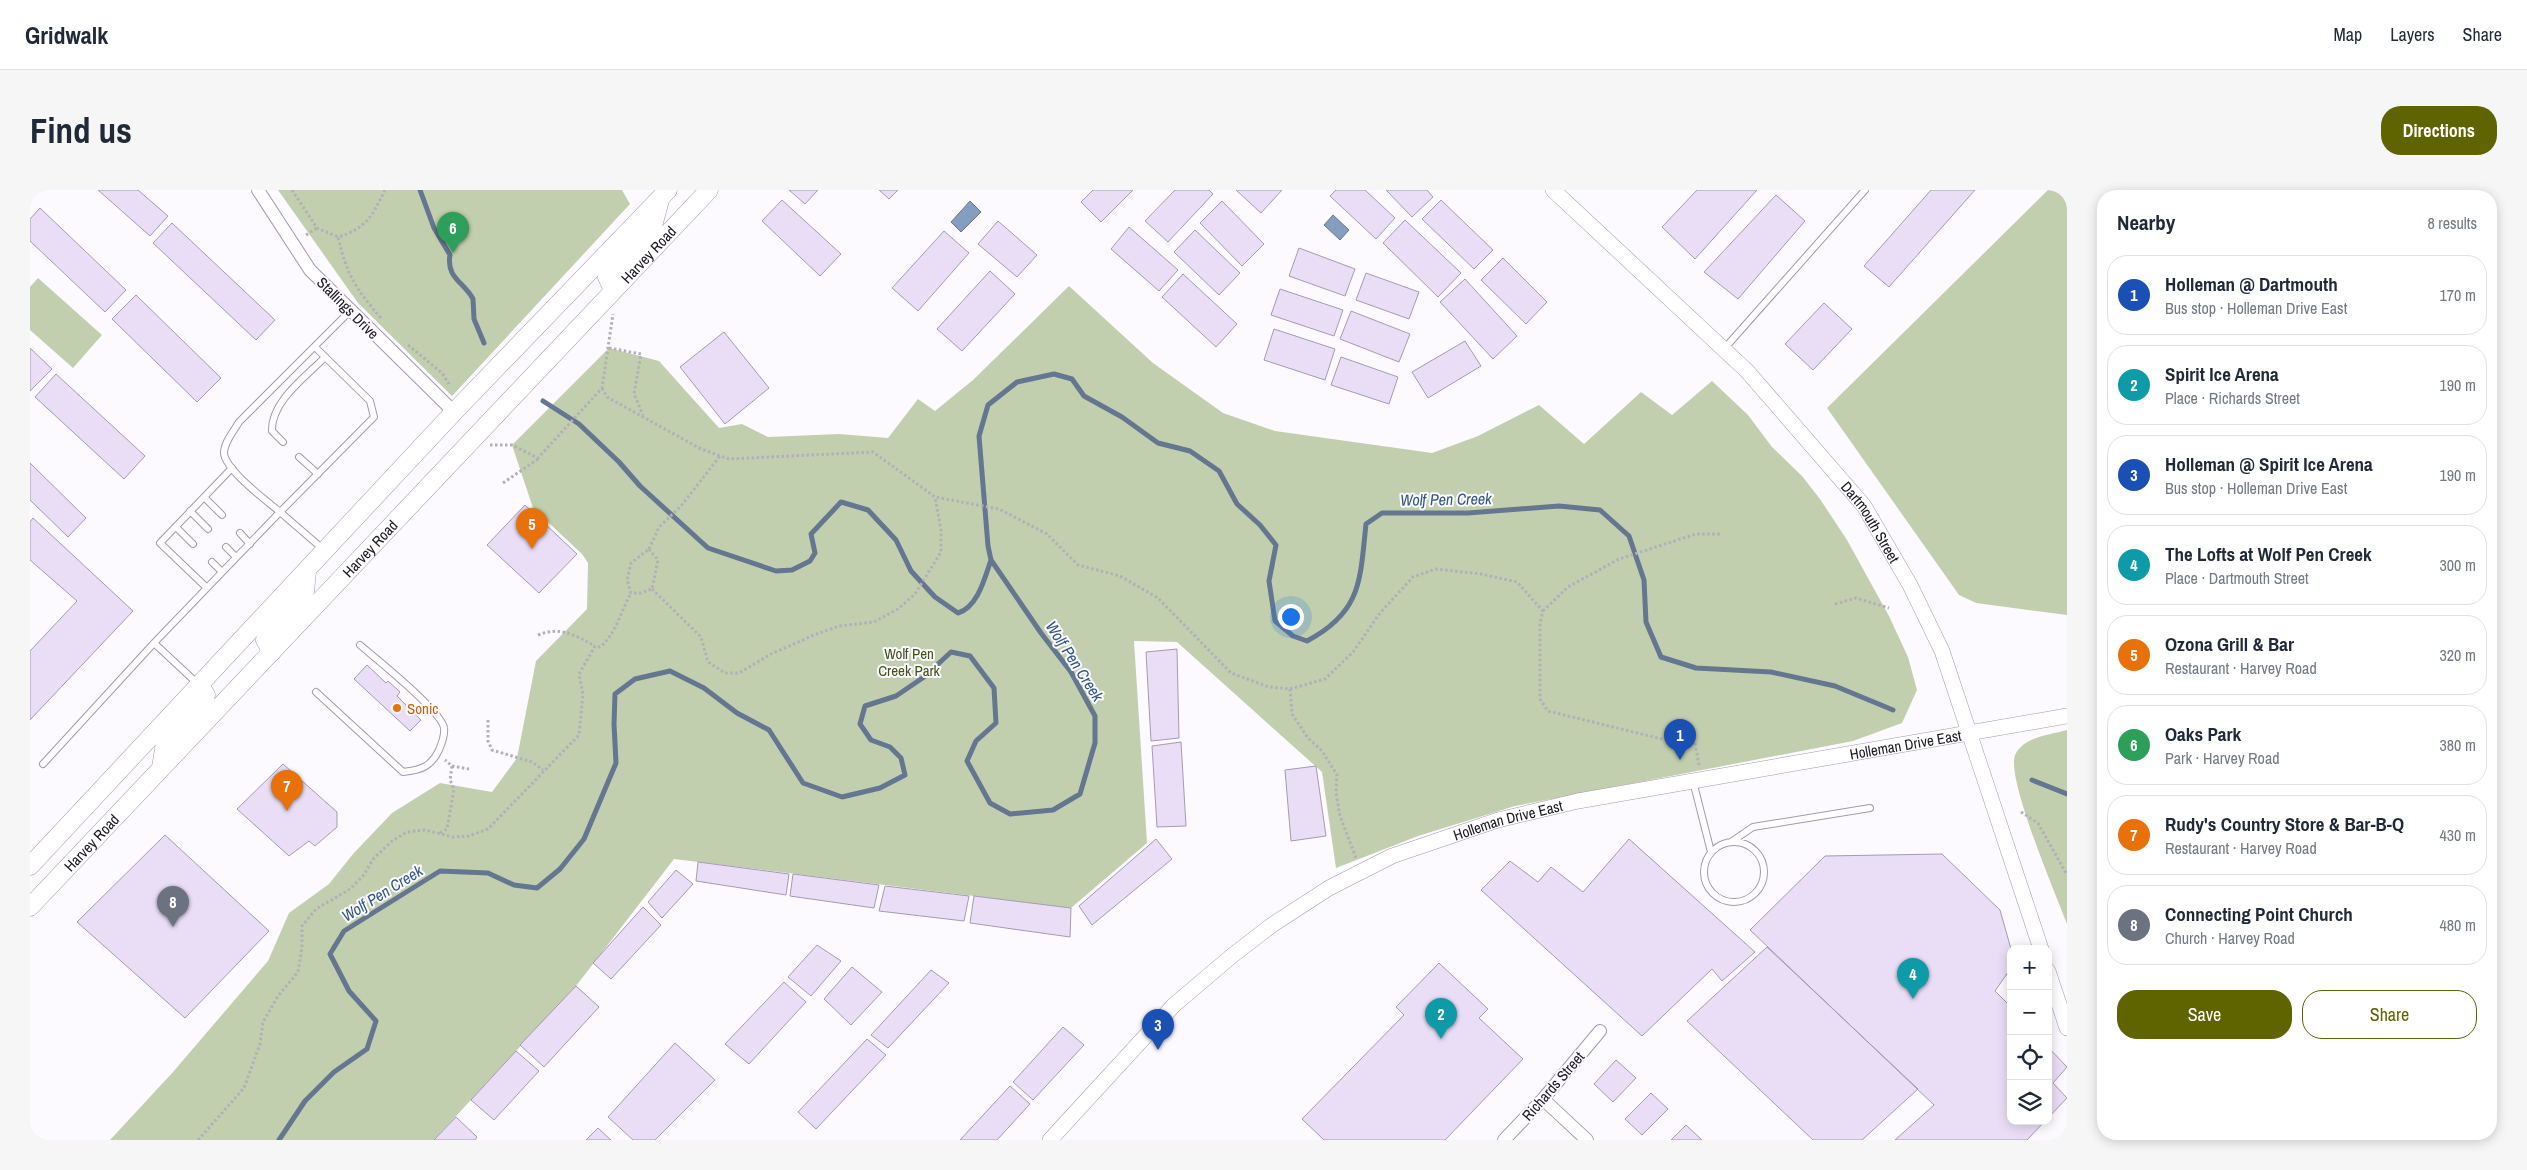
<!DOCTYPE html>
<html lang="en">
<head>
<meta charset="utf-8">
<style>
	:root { --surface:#fff; --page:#f6f6f7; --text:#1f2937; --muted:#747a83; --line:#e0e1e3; --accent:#5f6300 }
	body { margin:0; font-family:"Archivo Narrow",sans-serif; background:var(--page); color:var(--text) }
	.controls { position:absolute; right:15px; bottom:15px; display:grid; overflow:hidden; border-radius:10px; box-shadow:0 2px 12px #0003 }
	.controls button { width:45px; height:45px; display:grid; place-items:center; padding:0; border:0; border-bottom:1px solid var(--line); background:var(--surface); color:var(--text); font:25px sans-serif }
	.you { position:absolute; left:1260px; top:426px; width:18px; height:18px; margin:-12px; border:4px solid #fff; border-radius:50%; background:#1a73e8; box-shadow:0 0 0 8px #1a73e833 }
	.badge { display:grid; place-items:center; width:32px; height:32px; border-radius:50%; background:var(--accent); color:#fff; font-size:16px; font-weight:700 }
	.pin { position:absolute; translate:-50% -41px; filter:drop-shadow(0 1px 2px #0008) }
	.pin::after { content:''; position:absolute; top:26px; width:18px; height:15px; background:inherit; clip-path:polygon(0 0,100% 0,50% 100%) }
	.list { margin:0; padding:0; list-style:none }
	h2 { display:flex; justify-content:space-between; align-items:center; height:65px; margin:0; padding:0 20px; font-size:21px }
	h2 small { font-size:16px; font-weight:400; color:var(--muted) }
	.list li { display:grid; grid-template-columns:32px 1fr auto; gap:15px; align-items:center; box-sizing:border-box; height:80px; margin:0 10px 10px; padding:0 10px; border:1px solid var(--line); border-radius:20px }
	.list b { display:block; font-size:19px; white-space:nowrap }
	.list p { margin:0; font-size:16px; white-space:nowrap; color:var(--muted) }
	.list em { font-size:16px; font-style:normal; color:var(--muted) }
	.actions { display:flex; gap:10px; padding:15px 20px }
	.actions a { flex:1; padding:11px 0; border:1px solid var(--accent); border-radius:20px; text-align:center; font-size:18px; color:var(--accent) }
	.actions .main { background:var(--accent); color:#fff }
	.icon { flex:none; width:28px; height:28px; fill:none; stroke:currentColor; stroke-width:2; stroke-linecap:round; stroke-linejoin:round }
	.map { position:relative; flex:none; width:2037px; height:950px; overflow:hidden; border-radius:20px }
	header { display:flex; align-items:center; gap:30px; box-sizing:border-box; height:70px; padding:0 25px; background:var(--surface); border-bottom:1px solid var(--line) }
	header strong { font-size:24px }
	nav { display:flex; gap:28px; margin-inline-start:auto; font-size:18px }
	.intro { display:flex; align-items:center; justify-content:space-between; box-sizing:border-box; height:120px; padding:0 30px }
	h1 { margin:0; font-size:35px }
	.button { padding:12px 22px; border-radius:20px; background:var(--accent); color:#fff; font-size:18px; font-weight:700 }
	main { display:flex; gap:30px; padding:0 30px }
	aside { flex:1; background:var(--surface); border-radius:20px; box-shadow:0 2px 12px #0003 }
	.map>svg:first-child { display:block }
	.green { fill:#c2cfae }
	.water { fill:#849ec0; stroke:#657690 }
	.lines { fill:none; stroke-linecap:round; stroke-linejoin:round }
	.stream { stroke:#657690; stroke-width:5 }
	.building { fill:#eadef7; stroke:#a59ab2 }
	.service-casing { stroke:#a498b0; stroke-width:8 }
	.minor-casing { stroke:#a498b0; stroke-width:14 }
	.tertiary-casing { stroke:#a498b0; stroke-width:16 }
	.secondary-casing { stroke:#a498b0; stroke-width:19 }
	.path { stroke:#b2b0b6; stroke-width:3; stroke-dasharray:2.5 2.5; stroke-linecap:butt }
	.service { stroke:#fff; stroke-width:6 }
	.minor { stroke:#fff; stroke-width:12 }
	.tertiary { stroke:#fff; stroke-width:15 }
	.secondary { stroke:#fff; stroke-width:18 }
	.food-dot { fill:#e8710a; stroke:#fcfaff; stroke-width:2 }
	.labels { text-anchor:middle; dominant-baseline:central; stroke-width:4; stroke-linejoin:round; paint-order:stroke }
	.street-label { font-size:15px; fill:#1c1821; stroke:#fcfaff }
	.park-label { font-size:15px; fill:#405315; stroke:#fcfaff }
	.food-label { font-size:15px; fill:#c56008; stroke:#fcfaff; text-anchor:start }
	.water-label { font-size:16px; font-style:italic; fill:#315785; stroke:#fcfaff }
</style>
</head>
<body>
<header>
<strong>Gridwalk</strong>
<nav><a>Map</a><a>Layers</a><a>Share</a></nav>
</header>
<div class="intro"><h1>Find us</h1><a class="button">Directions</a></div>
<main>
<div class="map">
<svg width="2037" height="950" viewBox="0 0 2037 950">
	<rect width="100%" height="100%" fill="#fcfaff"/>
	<!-- green -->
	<path class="green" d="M248,0h344l8,14 -178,192 -94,-93z
		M2018,0h19v425l-91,-12 -17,-8 -132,-187z
		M8,88l64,57 -29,33 -43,-38v-43z
		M1039,96l84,77 70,50 52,18 157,22 46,-17 61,-31 45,39 57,-52 31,23 40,-34 36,34 24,32 30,29 18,23 27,41 42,76 19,41 9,33 -15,33 -49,18 -338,65 -97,30 -82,32 -14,-96 -145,-130 -43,-1 13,202 -76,65 -397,-49 -98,127 -142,154h-324l63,-68 95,-111 21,-48 40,-29 24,-30 39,-41 48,-30 52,9 25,-34 19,-97 51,-52 1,-46 -6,-9 -49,-46 -21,-63 97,-97 50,13 60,67 23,-4 26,13 71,-3 49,4 30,-39 17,12 38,-31z
		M2037,540v194c-10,-27 -64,-152 -51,-171 10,-17 34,-18 51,-23z"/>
	<!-- water -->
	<path class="water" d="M940,11l11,11 -20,20 -10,-10z
		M1303,25l16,15 -9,10 -16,-15z"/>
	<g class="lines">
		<!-- stream -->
		<path class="stream" d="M390,0l14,38 16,27c-4,23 14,27 23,44l1,20 10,24
			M513,211l36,23 40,38 21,24 68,62 68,23 16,-1 18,-9 5,-8 -4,-19 30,-32 27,8 28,30 15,31 24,26 23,16c20,-6 27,-36 33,-53
			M2002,590l35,14
			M249,950l26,-39 29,-29 33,-23 9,-28 -27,-30 -19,-37 14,-23 96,-60 48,2 26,12 23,3 23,-19 24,-30 32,-76 -2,-39 1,-30 20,-15 35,-8 34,17 33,25 32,17 34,53 39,14 38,-9 25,-13 -4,-17 -11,-11 -19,-7 -11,-16 5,-18 31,-10 28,-19 27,-25 19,4 24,32 2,35 -20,18 -9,20 23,42 20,11 43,-4 27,-16 15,-51v-27l-24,-44 -30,-39 -50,-73 -3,-14 -9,-110 9,-31 29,-23 37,-8 18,5 12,17 38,21 36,26 32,8 29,20 18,33 23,21 16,20 -7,36 6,40 18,15 14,5c55,-29 53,-61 59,-117l16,-11h86l91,-7 41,4 29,26 15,44 2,42 15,35 35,11 75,4 64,14 58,24"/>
	</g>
	<!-- building -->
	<path class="building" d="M68,0h40l30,26 -18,20z
		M759,0h29l-13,14z
		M849,0h19l-9,9z
		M1063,0h40l-32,32 -20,-20z
		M1145,0h34l4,4 -45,48 -23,-21z
		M1206,0h46l-21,23z
		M1306,0h29l30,28 -19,21 -46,-43z
		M1356,0h41l6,7 -21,20z
		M1667,0h60l-62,69 -33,-32z
		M1901,0h44l-86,97 -25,-21z
		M1746,5l29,26 -67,78 -34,-27z
		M752,10l59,54 -21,22 -58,-55z
		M1411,10l52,50 -19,19 -52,-50z
		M1192,11l42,43 -22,22 -42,-43z
		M10,18l86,82 -21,22 -75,-71v-22z
		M1375,30l56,53 -23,24 -55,-54z
		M968,31l39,34 -20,22 -39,-33z
		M142,33l103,97 -19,20 -103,-97z
		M1099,37l49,43 -19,21 -48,-42z
		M1165,40l45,43 -21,22 -45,-43z
		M914,41l25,22 -51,58 -26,-23z
		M1269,58l56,21 -10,27 -56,-20z
		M1473,68l44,44 -21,22 -45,-44z
		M960,81l25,23 -53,57 -25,-22z
		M1336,83l53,19 -10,27 -53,-19z
		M1153,84l54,50 -21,23 -54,-50z
		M1435,89l52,57 -24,23 -53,-57z
		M1250,99l63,21 -9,26 -63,-21z
		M106,105l85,83 -24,24 -85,-83z
		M1794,113l28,26 -39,41 -28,-26z
		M1321,121l59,23 -11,28 -59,-23z
		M1244,139l61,20 -10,31 -61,-20z
		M694,142l45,56 -44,36 -45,-57z
		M1435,151l16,25 -53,32 -16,-26z
		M0,158l22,21 -22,22z
		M1311,167l57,20 -9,27 -58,-19z
		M26,184l89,82 -21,23 -89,-82z
		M0,273l56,55 -18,19 -38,-37z
		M495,315l52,49 -38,39 -52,-48z
		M3,328l100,93 -103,109v-69l47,-50 -47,-41v-38z
		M1147,459l2,89 -28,3 -5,-89z
		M337,475l19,18 2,-2 12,11 -3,4 24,24 -11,11 -56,-52z
		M1151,552l5,84 -29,1 -5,-81z
		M253,574l54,48v15l-22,19 -6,-5 -20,15 -52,-47z
		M1286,576l10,70 -35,5 -6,-71z
		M135,645l104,96 -84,87 -108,-96z
		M1126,649l16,20 -80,66 -13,-19z
		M1599,649l126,113 -33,29 -10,-12 -70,67 -161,-146 29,-29 28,21 13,-15 32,25z
		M1912,664l58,56 11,39v19l-16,23 16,16v114h34l-18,19h-132l39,-35 -184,-175 75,-74z
		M668,672l91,12 -3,21 -90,-14z
		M646,680l17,14 -31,34 -14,-16z
		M763,684l86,11 -5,23 -84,-12z
		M855,696l84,10 -5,25 -85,-10z
		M944,706l97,12 -1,29 -100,-14z
		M613,717l18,18 -50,54 -18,-16z
		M787,755l24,16 -30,35 -23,-19z
		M1737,757l151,142 -56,51h-49l-126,-119z
		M1409,773l49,46 -9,9 44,41 -78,81h-121l-22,-21 102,-104 -8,-8z
		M822,777l30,25 -31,33 -27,-26z
		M901,780l18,13 -61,65 -17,-13z
		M754,792l22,20 -57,62 -24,-20z
		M546,796l23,21 -55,60 -24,-22z
		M1033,837l21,18 -51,55 -20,-18z
		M837,849l19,16 -70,74 -18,-17z
		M645,853l40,37 -60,60h-22l-25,-23z
		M2018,857l19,20 -14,16 14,15 -19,20z
		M486,861l23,20 -45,49 -23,-20z
		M1586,870l20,18 -23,24 -19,-18z
		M980,896l20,18 -33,36h-37z
		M1621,903l17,16 -26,26 -17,-16z
		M426,927l21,20 -2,3h-41z
		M1656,935l16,15h-31z
		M568,938l13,12h-25z"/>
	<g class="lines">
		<defs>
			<path id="service" d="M285,157l55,54 4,16 -94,95c-13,-11 -55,-42 -56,-59 0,-11 10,-22 15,-31l111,-111
				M1694,159l141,-159
				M253,252l-11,-11c-1,-30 34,-54 53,-74
				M269,267l19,17
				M174,307l18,18
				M160,321l18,18
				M146,337l17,17
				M210,343l10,11
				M196,357l10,10
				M182,372l10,10
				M177,398l-47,-45 72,-75
				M124,453l44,41
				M286,502l87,80c18,-2 28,-5 36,-22 3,-7 6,-15 5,-22 -2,-17 -69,-70 -84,-83
				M13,574l111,-121 126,-131 44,38
				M1663,591l18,71
				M1701,652l22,-15 117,-19
				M1674 682a30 30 0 1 1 60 0a30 30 0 1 1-60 0Z"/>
			<path id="minor" d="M228,0l52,80 144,142
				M1513,909l44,41
				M1474,950l39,-41 57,-68"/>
			<g id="tertiary">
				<path id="s1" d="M1523,0l194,181 117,135 46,79 32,66 99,298"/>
				<path d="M2018,781l19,57"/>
				<path id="s2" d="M1020,950l124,-135 59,-50 39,-30 57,-37 63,-32 106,-36 80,-19 489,-85"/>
			</g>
			<g id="secondary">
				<path d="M583,100l-6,-13 46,-51 7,-26"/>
				<path d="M242,462l-7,-12 3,-7 37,-41 2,-21"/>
				<path d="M131,578l4,-25 39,-41 2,-7 -7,-10"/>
				<path d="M0,676l424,-454 214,-222"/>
				<path id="s3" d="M0,717l679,-717"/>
			</g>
		</defs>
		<!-- service casing -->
		<use href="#service" class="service-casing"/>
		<!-- minor casing -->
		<use href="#minor" class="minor-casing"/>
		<!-- tertiary casing -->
		<use href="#tertiary" class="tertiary-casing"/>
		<!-- secondary casing -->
		<use href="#secondary" class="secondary-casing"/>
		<!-- path -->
		<path class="path" d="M262,0l25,38 21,9
			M276,45l11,-7
			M351,128c-26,-30 -34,-43 -43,-81 29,-9 34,-21 47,-47
			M378,155l34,28 7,11
			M579,158l32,6 -7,40 9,21
			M572,198l5,9 94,52 28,10 144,-7 62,45 64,12 48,25 31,31 42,11 38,22 73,75 38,14 21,2 35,-10 28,-27 27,-39 33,-36 23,-8 45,5 36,8 26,29 -3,12v76l8,12 126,31 20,-4 5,27
			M460,255h22l26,13 64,-70 11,-74
			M473,293l35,-24
			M619,359l9,11 -6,29 -11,4h-10l-4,-13 4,-17z
			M619,359l10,-22 22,-21 39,-50
			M622,399l49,48 7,25 17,11h14l32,-19 43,-19 25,-9 35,-4 24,-13 17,-15 26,-42v-22l-6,-33
			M1805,414l21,-6 33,10
			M1513,421l25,-24 51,-28 77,-25h26
			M508,445c22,-9 37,0 57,11
			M1260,499l2,25 16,24 14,13 15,24 -1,18 4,23 16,42
			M458,530v21l4,9 40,12 11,8
			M422,576l17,3
			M1991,622l17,11 29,52
			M410,643l7,-4 7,-40 -4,-9 2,-14 -7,-6
			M168,950l46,-52 16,-44 3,-22 15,-26 20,-24 4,-24v-22l14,-17 34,-20 13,-13 11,-18 18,-17 15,-9 18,-2 28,7 16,-1 19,-7 91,-94 4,-41 -4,-20 16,-28 5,1c16,-13 21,-36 31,-54"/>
		<!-- service -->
		<use href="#service" class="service"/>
		<!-- minor -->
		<use href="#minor" class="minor"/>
		<!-- tertiary -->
		<use href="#tertiary" class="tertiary"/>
		<!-- secondary -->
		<use href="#secondary" class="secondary"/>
	</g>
	<!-- markers -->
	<circle class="food-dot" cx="367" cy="518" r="5"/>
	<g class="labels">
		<!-- street labels -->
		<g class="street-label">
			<text stroke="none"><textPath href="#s3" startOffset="899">Harvey Road</textPath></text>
			<text transform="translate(318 118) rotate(45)">Stallings Drive</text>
			<text stroke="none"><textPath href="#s1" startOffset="461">Dartmouth Street</textPath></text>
			<text stroke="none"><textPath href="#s3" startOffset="494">Harvey Road</textPath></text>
			<text stroke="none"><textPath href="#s2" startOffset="975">Holleman Drive East</textPath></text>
			<text stroke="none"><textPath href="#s2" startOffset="570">Holleman Drive East</textPath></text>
			<text stroke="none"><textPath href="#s3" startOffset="89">Harvey Road</textPath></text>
			<text transform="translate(1523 896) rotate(-49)">Richards Street</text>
		</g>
		<!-- park labels -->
		<g class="park-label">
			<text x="879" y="463">Wolf Pen<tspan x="879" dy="17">Creek Park</tspan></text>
		</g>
		<!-- food labels -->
		<g class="food-label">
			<text x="377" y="518">Sonic</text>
		</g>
		<!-- water labels -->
		<g class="water-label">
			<text transform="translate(1416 309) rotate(-1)">Wolf Pen Creek</text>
			<text transform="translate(1045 471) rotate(57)">Wolf Pen Creek</text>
			<text transform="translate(352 703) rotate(-32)">Wolf Pen Creek</text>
		</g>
	</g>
</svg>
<div class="controls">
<button>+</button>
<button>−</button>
<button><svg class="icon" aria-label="locate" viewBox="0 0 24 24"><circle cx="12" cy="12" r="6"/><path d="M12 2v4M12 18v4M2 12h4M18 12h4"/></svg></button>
<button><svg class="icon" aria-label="layers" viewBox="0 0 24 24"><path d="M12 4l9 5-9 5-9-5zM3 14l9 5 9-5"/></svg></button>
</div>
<div class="you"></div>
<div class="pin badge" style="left:1650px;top:570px;background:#1a4fb4">1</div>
<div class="pin badge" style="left:1411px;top:849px;background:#0f9aa8">2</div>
<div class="pin badge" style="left:1128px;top:860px;background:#1a4fb4">3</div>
<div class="pin badge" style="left:1883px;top:809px;background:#0f9aa8">4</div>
<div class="pin badge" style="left:502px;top:359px;background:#e8710a">5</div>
<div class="pin badge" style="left:423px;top:63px;background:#2e9e5b">6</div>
<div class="pin badge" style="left:257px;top:621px;background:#e8710a">7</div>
<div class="pin badge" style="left:143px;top:737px;background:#6b7280">8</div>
</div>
<aside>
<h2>Nearby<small>8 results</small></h2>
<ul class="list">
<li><span class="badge" style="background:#1a4fb4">1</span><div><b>Holleman @ Dartmouth</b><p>Bus stop · Holleman Drive East</p></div><em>170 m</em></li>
<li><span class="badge" style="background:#0f9aa8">2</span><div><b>Spirit Ice Arena</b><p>Place · Richards Street</p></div><em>190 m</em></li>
<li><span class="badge" style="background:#1a4fb4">3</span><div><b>Holleman @ Spirit Ice Arena</b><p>Bus stop · Holleman Drive East</p></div><em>190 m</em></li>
<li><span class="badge" style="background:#0f9aa8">4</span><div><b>The Lofts at Wolf Pen Creek</b><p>Place · Dartmouth Street</p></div><em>300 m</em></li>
<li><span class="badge" style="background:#e8710a">5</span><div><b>Ozona Grill &amp; Bar</b><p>Restaurant · Harvey Road</p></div><em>320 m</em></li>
<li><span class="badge" style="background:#2e9e5b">6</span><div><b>Oaks Park</b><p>Park · Harvey Road</p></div><em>380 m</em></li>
<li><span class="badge" style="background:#e8710a">7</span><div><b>Rudy's Country Store &amp; Bar-B-Q</b><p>Restaurant · Harvey Road</p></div><em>430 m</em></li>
<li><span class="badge" style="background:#6b7280">8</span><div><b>Connecting Point Church</b><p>Church · Harvey Road</p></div><em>480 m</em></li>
</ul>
<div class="actions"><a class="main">Save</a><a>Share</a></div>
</aside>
</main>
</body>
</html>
